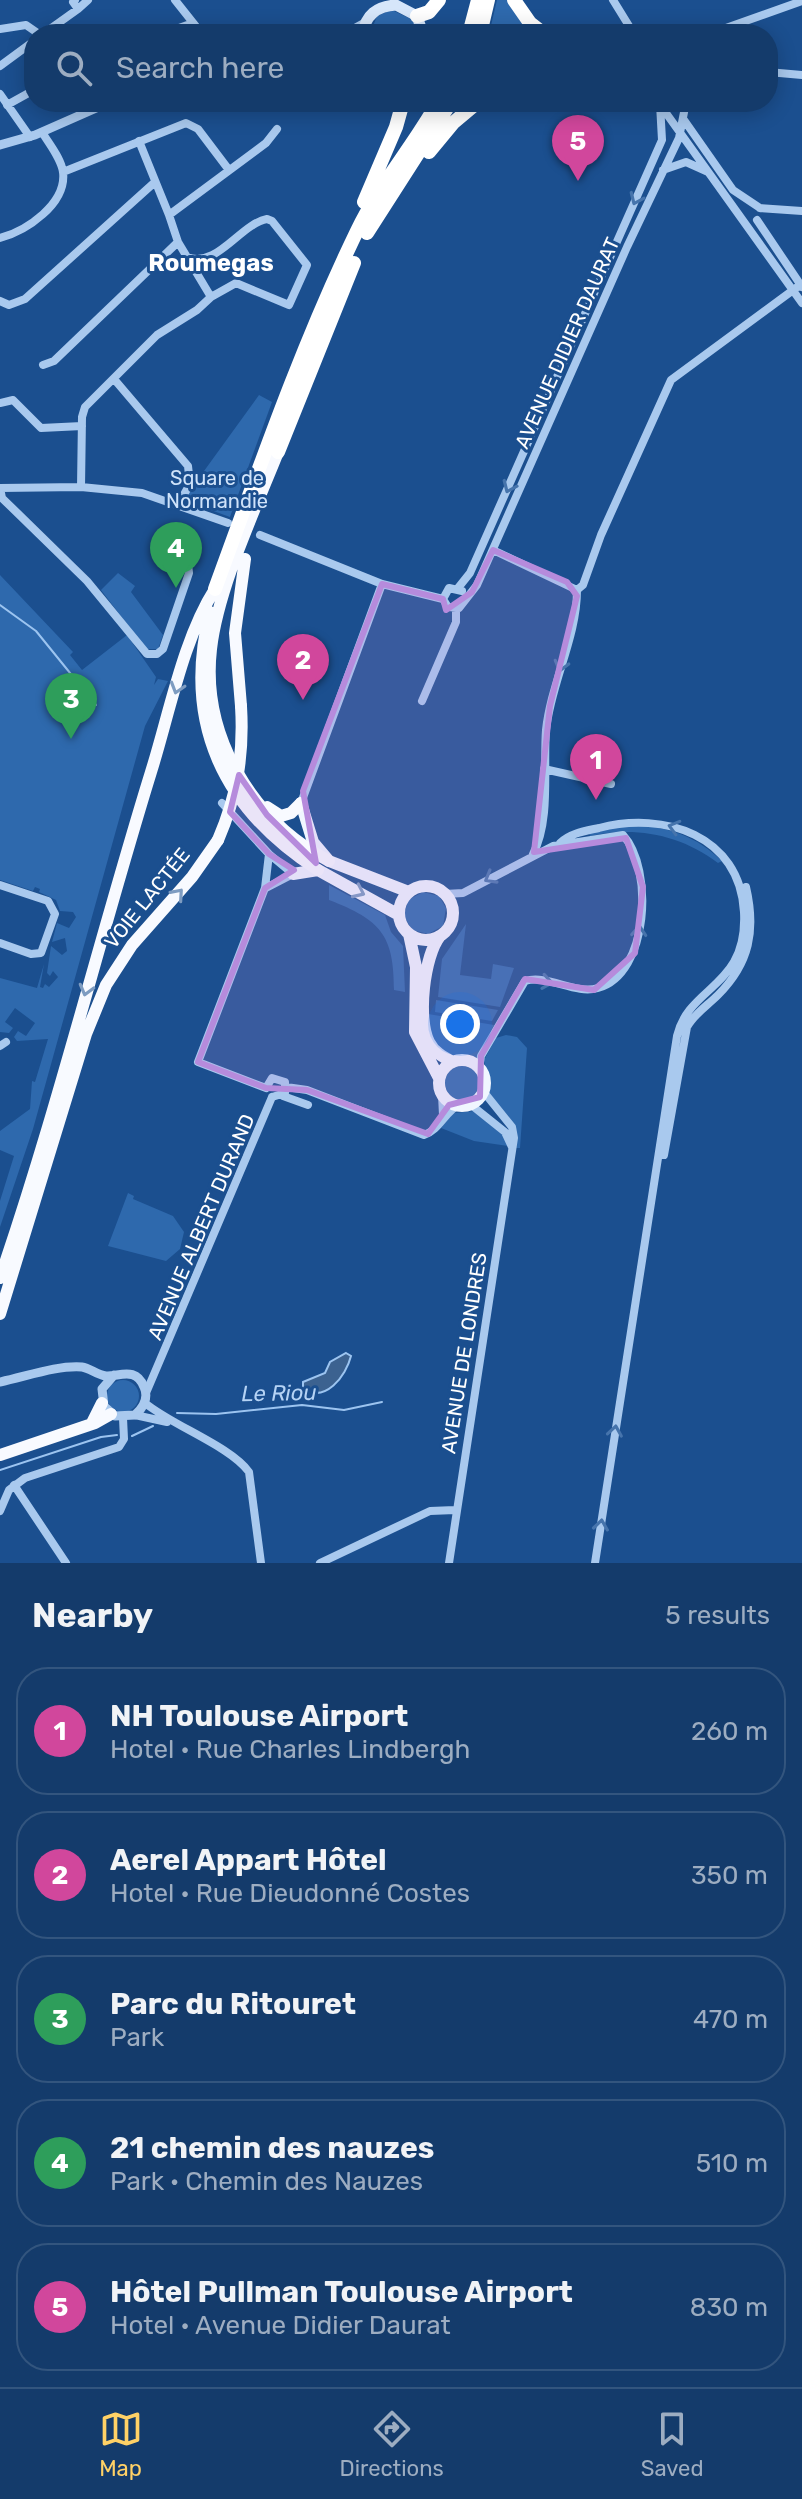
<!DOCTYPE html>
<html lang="en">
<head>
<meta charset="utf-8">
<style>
	:root { --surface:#143b6b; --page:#1d4271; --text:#f1f3f6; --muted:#9dadc1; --line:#33557e; --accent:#ffd166 }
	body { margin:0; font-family:Rubik,sans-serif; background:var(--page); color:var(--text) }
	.you { position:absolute; left:460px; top:1024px; width:28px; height:28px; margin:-20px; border:6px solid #fff; border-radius:50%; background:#1a73e8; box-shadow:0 0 0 12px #1a73e833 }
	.badge { display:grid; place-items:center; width:52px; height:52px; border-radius:50%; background:var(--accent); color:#fff; font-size:26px; font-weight:700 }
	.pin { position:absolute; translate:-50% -66px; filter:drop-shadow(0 2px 4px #0008) }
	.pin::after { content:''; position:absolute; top:42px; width:28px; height:24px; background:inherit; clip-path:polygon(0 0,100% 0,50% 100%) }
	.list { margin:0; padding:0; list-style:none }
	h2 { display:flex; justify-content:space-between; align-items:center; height:104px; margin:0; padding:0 32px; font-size:34px }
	h2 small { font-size:26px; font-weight:400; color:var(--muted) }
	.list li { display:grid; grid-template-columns:52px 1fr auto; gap:24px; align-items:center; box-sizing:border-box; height:128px; margin:0 16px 16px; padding:0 16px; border:2px solid var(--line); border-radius:32px }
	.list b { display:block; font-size:30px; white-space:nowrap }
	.list p { margin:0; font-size:26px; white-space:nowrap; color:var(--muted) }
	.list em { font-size:26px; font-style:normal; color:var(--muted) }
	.icon { flex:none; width:44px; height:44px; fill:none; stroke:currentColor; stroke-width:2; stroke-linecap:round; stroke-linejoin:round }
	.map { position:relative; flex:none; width:802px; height:1563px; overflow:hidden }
	.search { position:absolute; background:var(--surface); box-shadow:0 4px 20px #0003; left:24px; right:24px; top:24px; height:88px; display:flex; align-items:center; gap:20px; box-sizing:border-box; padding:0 28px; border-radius:32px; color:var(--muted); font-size:30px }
	.sheet { height:824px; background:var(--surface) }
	nav { display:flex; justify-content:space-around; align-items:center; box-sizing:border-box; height:112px; border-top:2px solid var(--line); background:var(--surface); font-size:22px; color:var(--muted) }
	nav a { display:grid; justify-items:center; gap:4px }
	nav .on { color:var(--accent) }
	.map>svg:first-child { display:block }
	.green { fill:#2e69ad }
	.water { fill:#3c6290; stroke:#9cc4f0; stroke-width:2 }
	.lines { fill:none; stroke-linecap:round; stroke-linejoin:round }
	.stream { stroke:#9cc4f0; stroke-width:2 }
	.minor { stroke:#a9c9ee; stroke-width:8 }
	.tertiary { stroke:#a9c9ee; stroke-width:9 }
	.secondary { stroke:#d6e6fa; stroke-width:11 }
	.primary { stroke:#f0f6ff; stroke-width:12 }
	.trunk { stroke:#f8faff; stroke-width:12 }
	.motorway { stroke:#fff; stroke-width:14 }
	.trunk-bridge { stroke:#f8faff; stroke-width:12 }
	.oneway { stroke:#4674ac }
	.oneway2 { stroke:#7e9cc1 }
	.oneway3 { stroke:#7b9ac1 }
	.marked { fill:#b68bdc; fill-opacity:0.2; stroke:#b68bdc; stroke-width:6; stroke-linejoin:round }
	.labels { text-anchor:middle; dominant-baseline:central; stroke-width:6; stroke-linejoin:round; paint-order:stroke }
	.street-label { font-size:20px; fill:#fff; stroke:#1b4f8f }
	.park-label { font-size:20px; fill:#cfe3fa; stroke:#1b4f8f }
	.water-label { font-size:22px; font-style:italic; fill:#b5d3f5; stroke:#1b4f8f }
	.quarter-label { font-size:24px; font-weight:bold; fill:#fff; stroke:#1b4f8f }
</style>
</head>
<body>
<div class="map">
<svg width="802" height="1563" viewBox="0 0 802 1563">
	<rect width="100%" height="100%" fill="#1b4f8f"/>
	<!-- green -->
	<path class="green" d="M497,0h13l27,34h-48z
		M392,10l21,10 4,14h-47l7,-18z
		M259,395l13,7 -42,115 -47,-17z
		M118,573l17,13 -4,6 32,43 -5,14h-12l-45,-59z
		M0,575l73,77 -3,3 12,15 45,-35 29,42 -2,8 4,-6 10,2 -23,45 -112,403 -33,98v-26l14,-45 -14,-6v-19l30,-22 2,-28 3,1 13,-43 -31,2 -3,-4 4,-6 8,5 9,-13 -20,-15 -10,14 8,6 -4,5 -9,-1v-54l37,10 7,-24 -4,23 3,1 2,-4 4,3 9,-10 -5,-6 -3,5 -3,-3 4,-27 11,9 5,-4 -2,-13 -13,4 5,-19 12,5 7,-11 -3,-5 -13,-1 -4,-11 -17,-8 1,-3 -5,-2 -2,4 -33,-11z
		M637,824c35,5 59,12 85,37l-4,2c-37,-28 -82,-37 -128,-27l-1,-4z
		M329,885l56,30 6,17 12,14 2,46 -11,-2c0,-55 -13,-70 -65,-90z
		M423,892l16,4 7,12 -3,18 -15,8 -16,-4 -8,-14 4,-16z
		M466,924l-6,51 31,4 2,-15 21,4 -14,39 -62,-10 4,-38z
		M436,1000l62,10 -6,11 -57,-9z
		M428,1014l66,11 -18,34 -27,-4 -17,-15z
		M506,1035l11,2 10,11 -7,100h-4l-2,-23 -25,-31 -5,-34 12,-22z
		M445 1083a17 17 0 1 1 34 0a17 17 0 1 1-34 0Z
		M475,1111l28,23 5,12 -34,-5 -33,-13 12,-15z
		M128,1193l6,3 -1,3 40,17 11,16 -4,17 -14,12 -58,-15z
		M107 1396a16 16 0 1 1 32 0a16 16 0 1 1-32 0Z"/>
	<!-- water -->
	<path class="water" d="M346,1353l5,3c-5,20 -26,48 -48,32v-6l22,-9 5,-11z"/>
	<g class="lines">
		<!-- stream -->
		<path class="stream" d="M0,605l36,26 60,74
			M177,1413l39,1 86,-9 42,5 38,-8
			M132,1436l21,-10
			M0,1470l101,-33 16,-2"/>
		<!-- minor -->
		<path class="minor" d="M75,0l-2,2 5,7 10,-9
			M175,0l27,34
			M613,0l21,34
			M0,29l26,-4 13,9
			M43,34l35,-25
			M162,34l31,-11
			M709,34l93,-33
			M0,66l34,-25
			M768,72l34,3
			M0,94l30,43
			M7,105l27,-15
			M661,106l141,197
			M684,120l49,70 27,18
			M139,141l30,74
			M663,170l23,-8 20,9
			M63,172l123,-49 12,6 31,41
			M760,208l42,3
			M757,220l45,67
			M0,238c26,-7 67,-34 63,-66 -2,-14 -14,-28 -21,-40
			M187,257c30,12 53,-33 80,-38l5,2 35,44 -18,40 -53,-22 -25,14
			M0,301l9,4 16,-6 130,-117
			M43,365l11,-4 124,-119 -9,-27 97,-72 11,-14
			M114,379l74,87 2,18 -12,21
			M0,403l13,-3 28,28 41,-2
			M81,487l1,-70 3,-10 72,-72 40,-25 14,-13 -33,-55
			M0,488l2,10 85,83 60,73h10l6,-5 26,-76 -1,-9
			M0,488l81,-1 61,6 86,30
			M260,535l122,49 61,15
			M493,550l84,40
			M458,588l12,-15 192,-433 -2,-36
			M443,599l5,8 11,1 18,-23 150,-338 52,-109 7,-36
			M443,599l6,-11 13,3
			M422,701l34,-79v-13
			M544,769l67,15
			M222,803l47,51 -4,34 -67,174 68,26
			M301,803l81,-219
			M560,843c10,-10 25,-12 39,-15 65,-17 141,7 145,84 4,76 -55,73 -67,124l-82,527
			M533,854c18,-34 10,-86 13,-124 5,-47 31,-93 31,-140l6,-5 18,-50 70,-155 129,-95
			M0,885l48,16 7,13 -14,39 -10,1 -31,-11
			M266,888l27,-14 -24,-20
			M445,894l18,-1 90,-47 70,-11c31,34 26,139 -25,153 -23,7 -50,-14 -73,-7l-44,75 -2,13
			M0,1046l6,-4
			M286,1087l21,3 117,45c15,-5 20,-21 34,-30
			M266,1088l6,-10 13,4v11l-13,4
			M442,1095l1,20
			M283,1096l25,9
			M470,1104l35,28 7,15
			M664,1155l23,-128c8,-14 20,-21 31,-32 32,-32 38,-65 28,-108
			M146,1393l126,-296
			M145,1403c28,23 85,43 104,69l12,91
			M135,1415l32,7
			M14,1485l52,78
			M0,1511l9,-21 16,-12 94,-31 5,-8 -1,-21
			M320,1563l110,-52 25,-1
			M449,1563l65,-425 -2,-11 -29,-36"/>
		<!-- tertiary -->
		<path class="tertiary" d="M345,34l20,-11
			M0,145l35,-10 75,-33
			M0,1382c25,-5 57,-17 82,-15 8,1 15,8 24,9 15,0 30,-9 38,11 5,11 -1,21 -9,28l-20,1 -11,-10 -2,-17 12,-14"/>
		<!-- secondary -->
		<path class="secondary" d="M363,34c2,-19 14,-28 33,-29l21,11 6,18"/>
		<!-- primary -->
		<path class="primary" d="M301,803l12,39 16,19 80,31
			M293,874l25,-4 81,45
			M399 913a27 27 0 1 1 54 0a27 27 0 1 1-54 0Z
			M409,934l7,33 -1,65 24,46
			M440,936c-16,20 -23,83 -11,106 5,10 14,15 24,20
			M439 1083a23 23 0 1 1 46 0a23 23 0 1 1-46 0Z"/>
		<!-- trunk -->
		<path class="trunk" d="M278,452c-23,58 -60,136 -67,197 -10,88 42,172 118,212
			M210,612c-28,111 13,197 108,258
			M241,706l-6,-73 10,-74
			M267,807l14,9 10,-3 10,-10
			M0,1278c57,-166 99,-338 151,-506 18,-57 32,-133 64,-183
			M0,1314l86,-280 20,-49 26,-40 60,-68 26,-37
			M92,1423l10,-20
			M0,1455l95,-32 16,-9"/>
		<!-- motorway -->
		<path class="motorway" d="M514,0l16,23 14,11
			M417,16l12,-4 10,-12
			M469,34l9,-34
			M480,34l8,-34
			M429,152l24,-29 25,-21
			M364,202l32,-75 7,-25
			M367,233l84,-131
			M278,452l76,-189
			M215,589c44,-120 86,-242 142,-358 22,-46 56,-84 81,-129"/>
		<!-- trunk-bridge -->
		<path class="trunk-bridge" d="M218,840c19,-44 26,-85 23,-134"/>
	</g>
	<!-- one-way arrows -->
	<defs><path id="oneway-chevron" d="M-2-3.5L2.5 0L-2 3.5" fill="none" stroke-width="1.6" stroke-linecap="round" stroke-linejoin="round" transform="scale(2)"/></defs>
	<g class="oneway">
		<use href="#oneway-chevron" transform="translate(636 199) rotate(114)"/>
		<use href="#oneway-chevron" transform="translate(509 487) rotate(114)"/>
		<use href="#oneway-chevron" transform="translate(561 666) rotate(105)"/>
		<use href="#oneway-chevron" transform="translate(674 827) rotate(-164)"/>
		<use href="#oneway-chevron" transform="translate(490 878) rotate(150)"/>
		<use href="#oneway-chevron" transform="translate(639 931) rotate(-86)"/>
		<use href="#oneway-chevron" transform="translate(547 982) rotate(9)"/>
		<use href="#oneway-chevron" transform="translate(615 1431) rotate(-81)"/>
		<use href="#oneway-chevron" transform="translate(601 1525) rotate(-82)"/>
	</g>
	<g class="oneway2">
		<use href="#oneway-chevron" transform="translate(177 688) rotate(107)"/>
		<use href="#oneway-chevron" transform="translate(178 894) rotate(-49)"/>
		<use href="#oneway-chevron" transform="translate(86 990) rotate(105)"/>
	</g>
	<use class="oneway3" href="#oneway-chevron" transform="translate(359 892) rotate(25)"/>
	<!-- marked area -->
	<path class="marked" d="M493,550l74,32 10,14 -27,110 -16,146 92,-14 17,49 -8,66 -41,37 -69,-11 -44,77 -1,41 -31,8 -21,29 -121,-44 -41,-2 -68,-26 67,-174 29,-18 -25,-16 -39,-42 9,-37 28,40 49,48 -13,-72 79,-207 61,15 3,11 26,-18z"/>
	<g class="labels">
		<!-- street labels -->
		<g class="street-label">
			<text transform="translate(567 343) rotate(-66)">AVENUE DIDIER DAURAT</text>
			<text transform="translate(147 898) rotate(-51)">VOIE LACTÉE</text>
			<text transform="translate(201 1227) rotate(-67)">AVENUE ALBERT DURAND</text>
			<text transform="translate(464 1353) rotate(-81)">AVENUE DE LONDRES</text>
		</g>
		<!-- park labels -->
		<g class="park-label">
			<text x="217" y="478">Square de<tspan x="217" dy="23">Normandie</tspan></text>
		</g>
		<!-- water labels -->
		<g class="water-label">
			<text transform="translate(279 1393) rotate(-1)">Le Riou</text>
		</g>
		<!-- quarter labels -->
		<g class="quarter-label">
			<text x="211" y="263">Roumegas</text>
		</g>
	</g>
</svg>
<div class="you"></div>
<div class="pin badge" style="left:596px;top:800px;background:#d1479c">1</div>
<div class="pin badge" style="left:303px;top:700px;background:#d1479c">2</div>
<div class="pin badge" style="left:71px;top:739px;background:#2e9e5b">3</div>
<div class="pin badge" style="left:176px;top:588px;background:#2e9e5b">4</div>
<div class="pin badge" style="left:578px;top:181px;background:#d1479c">5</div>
<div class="search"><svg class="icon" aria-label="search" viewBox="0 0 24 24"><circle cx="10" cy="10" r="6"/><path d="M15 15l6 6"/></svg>Search here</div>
</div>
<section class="sheet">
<h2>Nearby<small>5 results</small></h2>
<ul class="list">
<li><span class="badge" style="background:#d1479c">1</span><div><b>NH Toulouse Airport</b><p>Hotel · Rue Charles Lindbergh</p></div><em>260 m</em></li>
<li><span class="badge" style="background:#d1479c">2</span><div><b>Aerel Appart Hôtel</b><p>Hotel · Rue Dieudonné Costes</p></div><em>350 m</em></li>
<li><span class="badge" style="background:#2e9e5b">3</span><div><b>Parc du Ritouret</b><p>Park</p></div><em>470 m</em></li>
<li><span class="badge" style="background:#2e9e5b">4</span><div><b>21 chemin des nauzes</b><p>Park · Chemin des Nauzes</p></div><em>510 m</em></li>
<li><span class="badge" style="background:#d1479c">5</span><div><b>Hôtel Pullman Toulouse Airport</b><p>Hotel · Avenue Didier Daurat</p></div><em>830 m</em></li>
</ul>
</section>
<nav>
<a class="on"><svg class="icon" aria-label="map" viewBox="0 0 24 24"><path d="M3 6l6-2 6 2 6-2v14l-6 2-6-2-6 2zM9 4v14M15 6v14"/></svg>Map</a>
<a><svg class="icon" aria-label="directions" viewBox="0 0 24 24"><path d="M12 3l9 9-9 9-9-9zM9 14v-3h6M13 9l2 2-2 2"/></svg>Directions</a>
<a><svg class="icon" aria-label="saved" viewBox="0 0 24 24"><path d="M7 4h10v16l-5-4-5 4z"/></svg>Saved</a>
</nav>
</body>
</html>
